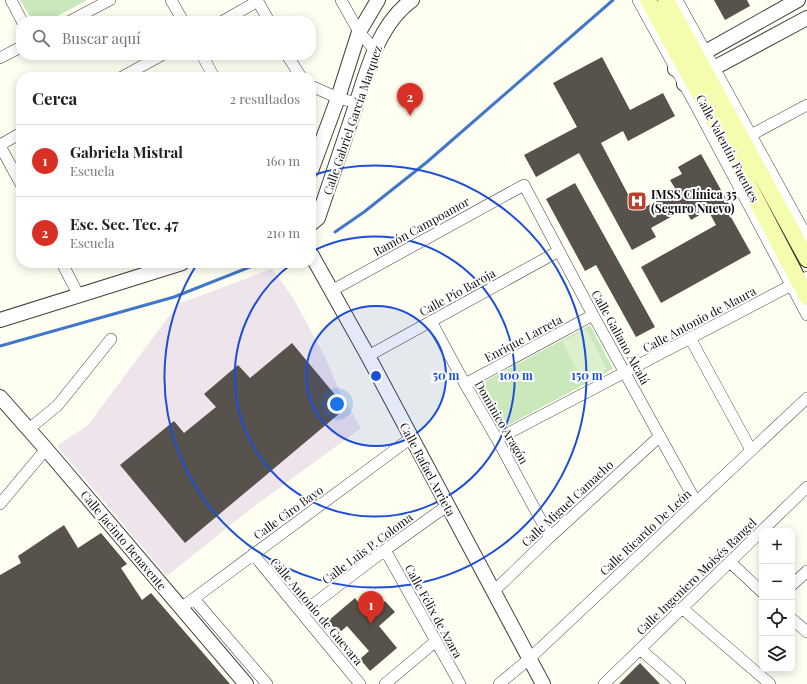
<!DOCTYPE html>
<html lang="es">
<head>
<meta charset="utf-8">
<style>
	:root { --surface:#fff; --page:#f2f2f2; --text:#222; --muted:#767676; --line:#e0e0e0; --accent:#d93025 }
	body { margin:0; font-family:"Playfair Display",serif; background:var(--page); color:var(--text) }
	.controls { position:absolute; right:12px; bottom:12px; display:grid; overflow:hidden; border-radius:8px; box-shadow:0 2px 10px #0003 }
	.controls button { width:36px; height:36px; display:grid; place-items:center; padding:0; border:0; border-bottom:1px solid var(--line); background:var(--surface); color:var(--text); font:20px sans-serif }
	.you { position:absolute; left:337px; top:404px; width:14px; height:14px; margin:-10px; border:3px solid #fff; border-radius:50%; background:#1a73e8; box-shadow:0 0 0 6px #1a73e833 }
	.badge { display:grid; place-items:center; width:26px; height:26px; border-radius:50%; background:var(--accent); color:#fff; font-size:13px; font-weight:700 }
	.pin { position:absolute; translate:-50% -33px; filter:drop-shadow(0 1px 2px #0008) }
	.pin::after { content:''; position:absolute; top:21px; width:14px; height:12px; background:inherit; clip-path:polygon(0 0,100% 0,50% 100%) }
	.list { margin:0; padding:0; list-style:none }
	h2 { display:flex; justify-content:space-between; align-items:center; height:52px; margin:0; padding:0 16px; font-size:17px }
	h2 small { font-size:13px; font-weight:400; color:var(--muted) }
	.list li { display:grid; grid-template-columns:26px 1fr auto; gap:12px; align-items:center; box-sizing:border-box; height:72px; padding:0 16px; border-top:1px solid var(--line) }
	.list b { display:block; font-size:15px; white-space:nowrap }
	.list p { margin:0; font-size:13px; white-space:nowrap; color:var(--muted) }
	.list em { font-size:13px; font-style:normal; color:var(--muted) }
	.icon { flex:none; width:22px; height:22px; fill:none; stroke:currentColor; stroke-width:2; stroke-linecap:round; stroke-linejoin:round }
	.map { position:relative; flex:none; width:807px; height:684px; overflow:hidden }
	.search { position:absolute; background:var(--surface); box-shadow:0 2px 10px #0003; left:16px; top:16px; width:300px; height:44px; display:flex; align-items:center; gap:10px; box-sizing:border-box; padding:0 14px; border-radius:16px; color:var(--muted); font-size:15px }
	.panel { position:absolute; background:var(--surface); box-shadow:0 2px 10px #0003; left:16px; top:72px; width:300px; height:196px; border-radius:16px }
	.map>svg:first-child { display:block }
	.industrial { fill:#ede4ec }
	.green { fill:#cae8bb }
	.pitch { fill:#ddf0cd }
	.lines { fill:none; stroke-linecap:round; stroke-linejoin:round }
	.stream { stroke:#4077c9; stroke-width:3 }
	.building { fill:#57524b }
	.minor-casing { stroke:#424242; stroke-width:12 }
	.tertiary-casing { stroke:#424242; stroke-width:16 }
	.secondary-casing { stroke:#313131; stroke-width:18 }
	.minor { stroke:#fff; stroke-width:11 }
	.tertiary { stroke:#fff; stroke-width:14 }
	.secondary { stroke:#f5fcae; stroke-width:16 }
	.ring { fill:none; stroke:#1d4ed8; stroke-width:2 }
	.labels { text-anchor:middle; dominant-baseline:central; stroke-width:4; stroke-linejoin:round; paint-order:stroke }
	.street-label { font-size:12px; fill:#0f0f0f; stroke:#fff }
	.poi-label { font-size:12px; font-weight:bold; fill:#0f0f0f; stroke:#fff; text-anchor:start }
	.centre { fill:#1d4ed8; stroke:#fff; stroke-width:2 }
	.ring-label { font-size:12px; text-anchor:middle; font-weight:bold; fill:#1d4ed8; stroke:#fff; stroke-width:4; stroke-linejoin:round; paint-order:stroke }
</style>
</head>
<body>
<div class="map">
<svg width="807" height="684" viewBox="0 0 807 684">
	<rect width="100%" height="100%" fill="#fefff1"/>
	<!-- industrial -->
	<path class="industrial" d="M272,269l20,27 32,59 15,35 22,38 -113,83 -81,65 -110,-130 31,-21 90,-121z"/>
	<!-- green -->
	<path class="green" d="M20,0h67l-39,21h-15z
		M590,325l23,44 -114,61 -23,-44z"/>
	<!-- pitch -->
	<path class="pitch" d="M586,329l21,40 -24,13 -21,-40z"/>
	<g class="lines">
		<!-- stream -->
		<path class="stream" d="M335,232l29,-20 63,-50 186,-162
			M0,346l174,-49 86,-34"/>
	</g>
	<!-- building -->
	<path class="building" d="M714,0h33l3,6 -25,14z
		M602,57l28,53 33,-17 12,23 -47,25 -5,-10 -22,12 30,57 3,-1 6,11 36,-20 -6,-10 12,-6 -4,-7 23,-13 30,54 -4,2 24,43 -90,50 -20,-36 75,-42 -8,-15 -17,10 -6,-11 -34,19 5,9 -24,13 -53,-97 -43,24 -12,-22 53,-28 -24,-44z
		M575,183l80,144 -19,10 -40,-72 -11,6 -39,-72z
		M292,343l54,65 -161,135 -65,-78 54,-44 10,12 32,-26 -12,-13 34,-29 12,13z
		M64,525l14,23 23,-15 26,31 -6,4 21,32 9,-7 79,91h-230v-109l21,-12 -3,-7z
		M355,598l14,17 16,-14 10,11 -16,14 18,22 -27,23 -10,-12 9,-8 -22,-25 -8,7 -11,-12z
		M640,663l20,21h-41z"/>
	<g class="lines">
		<defs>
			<path id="minor" d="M11,0l11,21
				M171,0l12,21
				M257,0l12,21
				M341,0l18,32 16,18
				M638,0l56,102 113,213
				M677,0l130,237
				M70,21l40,-21
				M223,21l35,-20
				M202,55l12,22
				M287,55l14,22
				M0,58l21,-11
				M122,77l40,-22
				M311,86l27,12 19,5
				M751,135l56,-30
				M0,145l21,-12
				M0,146l21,38
				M62,263l17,33
				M331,291l193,-106 69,130 103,187
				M431,321l34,63 32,55 53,98
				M690,338l61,112
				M368,356l191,-105
				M465,384l128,-69
				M29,429l29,-24 53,-66
				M497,439l310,-162
				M0,504l46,-55
				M385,550l75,134
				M253,554l107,130
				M730,562l32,30
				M792,585l15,-14
				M494,591l56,-54 110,-101
				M194,599l73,85
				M181,608l230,-170
				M682,608l88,76
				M302,613l83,-63 63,-45
				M792,619l15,13
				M640,649l40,35
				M385,684l51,-43
				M499,684l30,-25 278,-261
				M604,684l203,-197"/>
			<path id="tertiary" d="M675,69l123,-69
				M684,84l123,-66
				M311,171l27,-73 21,-66 19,-32
				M311,224l7,-6c11,-33 22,-65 33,-98 14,-41 24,-93 61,-120
				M311,254l57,102 175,328
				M0,320l182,-57
				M0,397l46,52 200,235"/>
			<path id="secondary" d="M648,0l78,142 81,155
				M666,0l141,259"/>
		</defs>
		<!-- minor casing -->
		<use href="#minor" class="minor-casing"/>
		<!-- tertiary casing -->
		<use href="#tertiary" class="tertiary-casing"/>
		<!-- secondary casing -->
		<use href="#secondary" class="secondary-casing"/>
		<!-- minor -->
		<use href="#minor" class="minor"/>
		<!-- tertiary -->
		<use href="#tertiary" class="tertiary"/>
		<!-- secondary -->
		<use href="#secondary" class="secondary"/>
	</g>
	<!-- distance rings -->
	<circle cx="376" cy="376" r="70" fill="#1d4ed8" fill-opacity=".12"/>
	<g class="ring">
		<circle cx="376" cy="376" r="70"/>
		<path d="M311 252A140 140 0 1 1 293 263"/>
		<path d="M313 175A211 211 0 1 1 197 264"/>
	</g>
	<!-- icons -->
	<defs>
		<symbol id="hospital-square" viewBox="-11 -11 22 22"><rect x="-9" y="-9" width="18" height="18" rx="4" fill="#bb412a" stroke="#fff"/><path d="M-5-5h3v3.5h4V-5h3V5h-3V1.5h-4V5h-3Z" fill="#fff"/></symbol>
	</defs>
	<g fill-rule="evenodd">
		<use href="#hospital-square" x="626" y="190" width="22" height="22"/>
	</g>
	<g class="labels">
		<!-- street labels -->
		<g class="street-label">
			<text transform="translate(352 120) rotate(-71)">Calle Gabriel García Marquez</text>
			<text transform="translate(728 148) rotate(62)">Calle Valentín Fuentes</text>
			<text transform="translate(421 226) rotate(-29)">Ramón Campoamor</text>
			<text transform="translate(457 292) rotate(-29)">Calle Pío Baroja</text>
			<text transform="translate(699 319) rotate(-28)">Calle Antonio de Maura</text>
			<text transform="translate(621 337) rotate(61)">Calle Galiano Alcalá</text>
			<text transform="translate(523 338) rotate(-28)">Enrique Larreta</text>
			<text transform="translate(502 422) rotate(60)">Dominico Aragón</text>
			<text transform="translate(428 469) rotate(62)">Calle Rafael Arrieta</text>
			<text transform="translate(567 503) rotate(-43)">Calle Miguel Camacho</text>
			<text transform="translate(288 512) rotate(-36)">Calle Ciro Bayo</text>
			<text transform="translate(645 532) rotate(-43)">Calle Ricardo De León</text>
			<text transform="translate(124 540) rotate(50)">Calle Jacinto Benavente</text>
			<text transform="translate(367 548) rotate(-37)">Calle Luis P. Coloma</text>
			<text transform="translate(696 576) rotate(-44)">Calle Ingeniero Moisés Rangel</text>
			<text transform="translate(317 611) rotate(50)">Calle Antonio de Guevara</text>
			<text transform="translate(434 611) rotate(61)">Calle Félix de Azara</text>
		</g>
		<!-- poi labels -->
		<g class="poi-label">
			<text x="651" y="194">IMSS Clínica 35<tspan x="651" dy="14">(Seguro Nuevo)</tspan></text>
		</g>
	</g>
	<circle cx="376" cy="376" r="6" class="centre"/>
	<g class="ring-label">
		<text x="446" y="380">50 m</text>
		<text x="516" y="380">100 m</text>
		<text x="587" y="380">150 m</text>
	</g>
</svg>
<div class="controls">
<button>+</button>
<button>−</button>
<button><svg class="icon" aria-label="locate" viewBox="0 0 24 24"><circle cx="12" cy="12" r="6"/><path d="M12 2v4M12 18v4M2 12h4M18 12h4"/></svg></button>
<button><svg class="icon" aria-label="layers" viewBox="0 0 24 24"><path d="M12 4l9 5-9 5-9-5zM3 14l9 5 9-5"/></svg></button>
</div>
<div class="you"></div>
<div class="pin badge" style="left:371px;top:624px">1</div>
<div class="pin badge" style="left:410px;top:116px">2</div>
<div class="search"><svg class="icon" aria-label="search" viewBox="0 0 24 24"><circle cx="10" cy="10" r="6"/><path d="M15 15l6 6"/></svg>Buscar aquí</div>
<section class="panel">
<h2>Cerca<small>2 resultados</small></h2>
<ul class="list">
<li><span class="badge">1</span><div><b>Gabriela Mistral</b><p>Escuela</p></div><em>160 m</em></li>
<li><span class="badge">2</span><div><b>Esc. Sec. Tec. 47</b><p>Escuela</p></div><em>210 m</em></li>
</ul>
</section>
</div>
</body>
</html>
